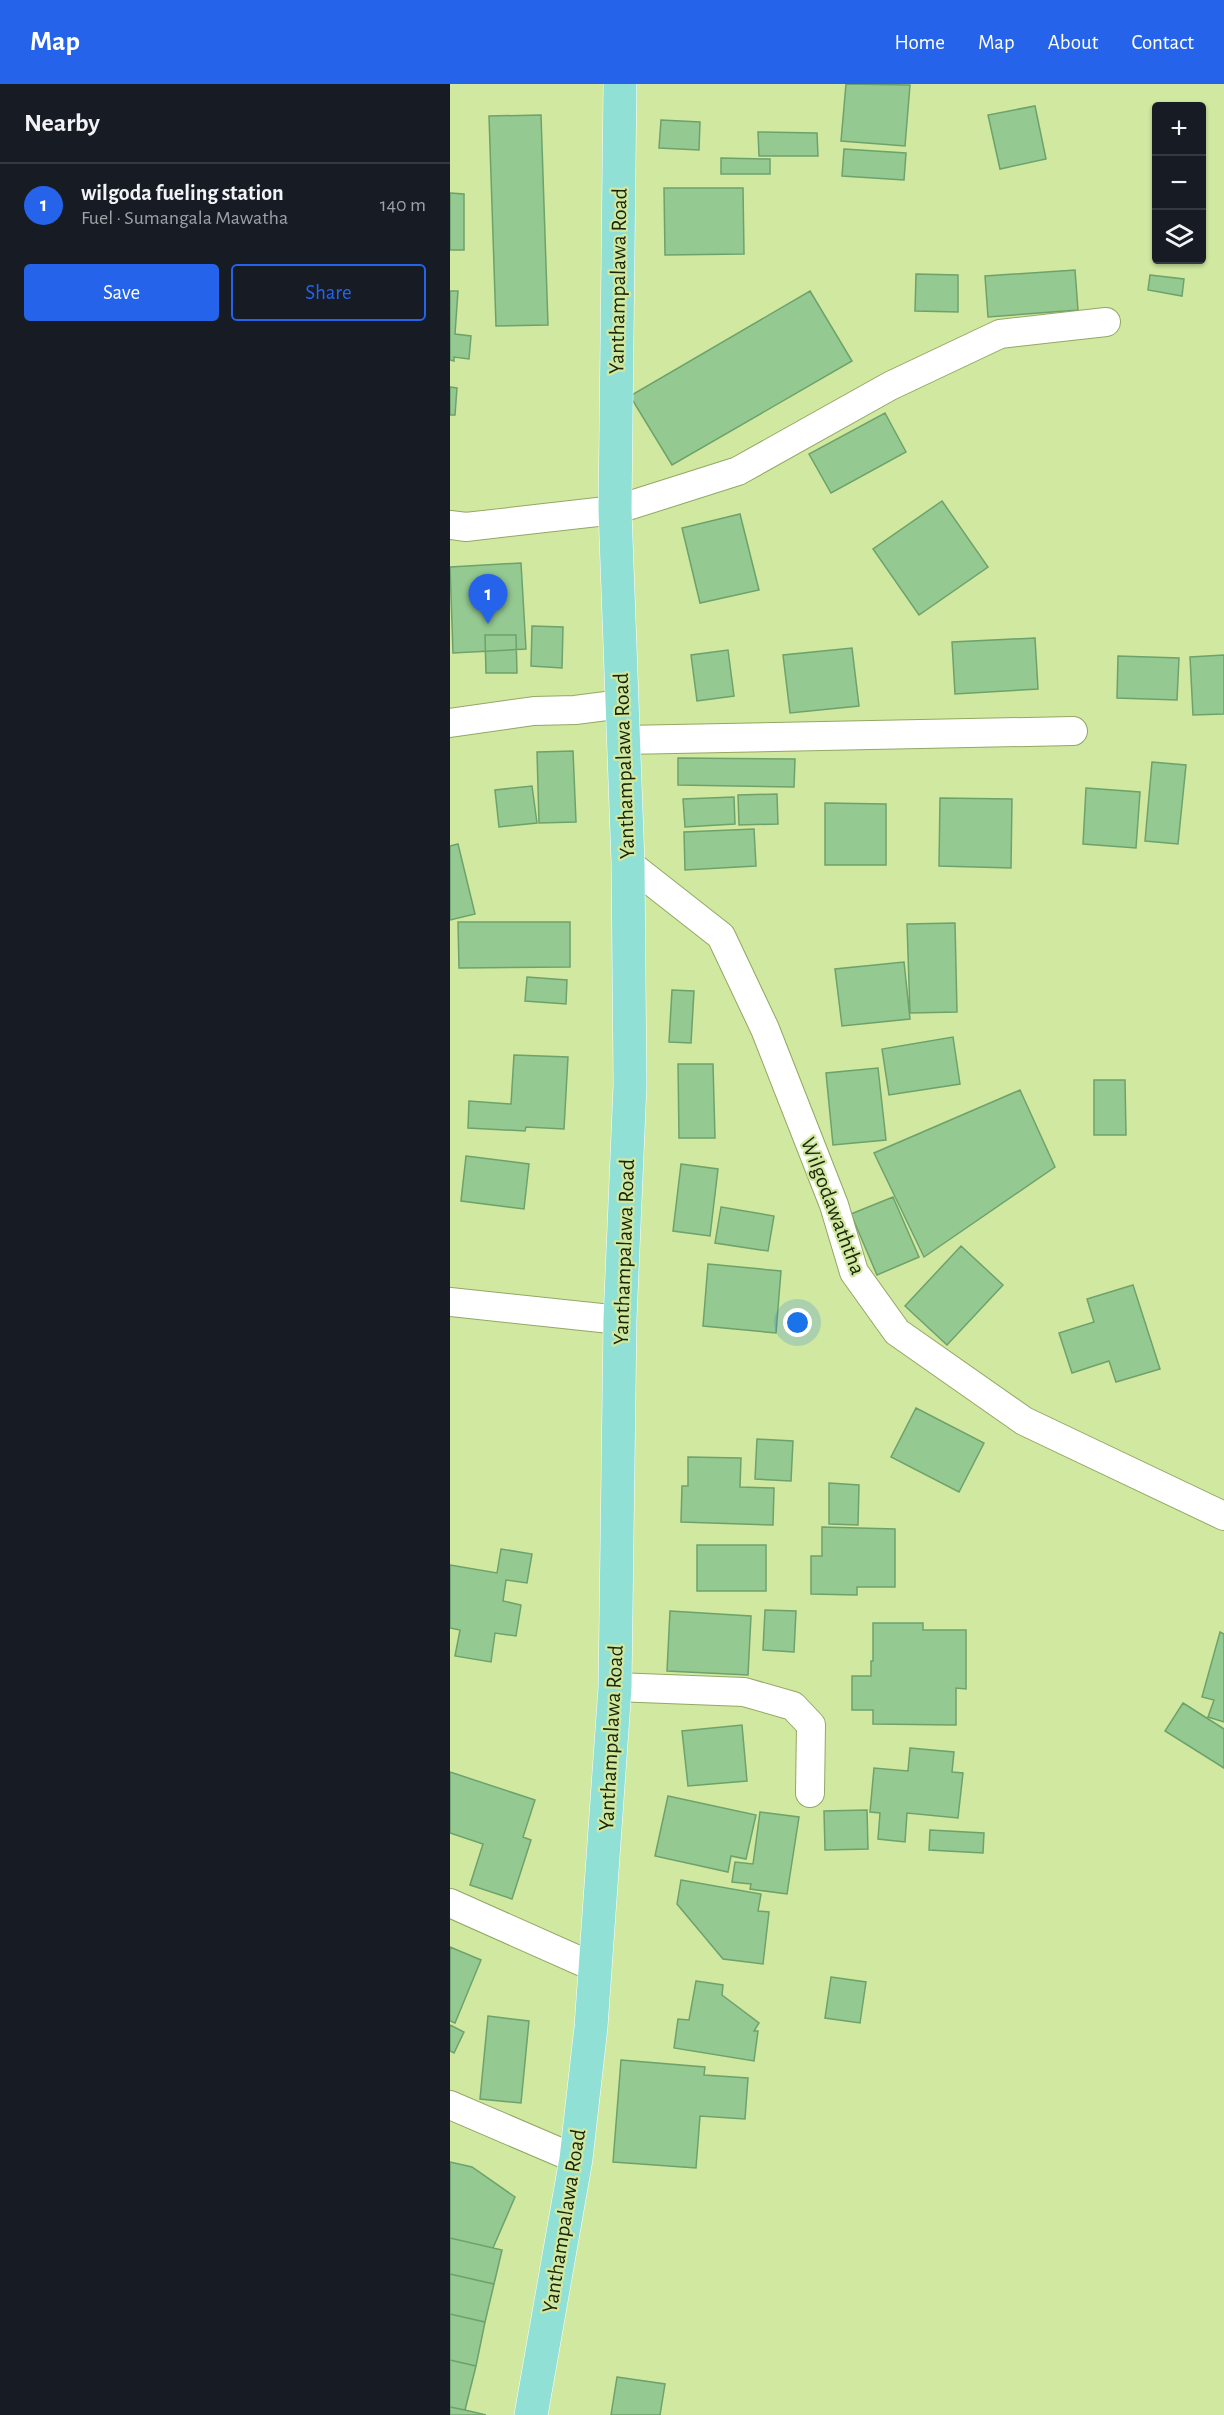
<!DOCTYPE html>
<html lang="en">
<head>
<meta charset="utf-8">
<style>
	:root { --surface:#171b24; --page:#20242c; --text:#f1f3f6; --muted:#9ea1a6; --line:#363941; --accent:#2563eb }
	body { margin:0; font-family:"Alegreya Sans",sans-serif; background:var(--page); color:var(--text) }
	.controls { position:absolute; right:18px; top:18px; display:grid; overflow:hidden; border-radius:6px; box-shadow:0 2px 4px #0004 }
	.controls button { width:54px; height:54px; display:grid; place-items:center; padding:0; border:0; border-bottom:2px solid var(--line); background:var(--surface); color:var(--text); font:30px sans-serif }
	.you { position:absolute; left:348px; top:1239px; width:21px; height:21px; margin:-15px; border:4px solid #fff; border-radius:50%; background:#1a73e8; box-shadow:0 0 0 9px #1a73e833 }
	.badge { display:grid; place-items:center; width:39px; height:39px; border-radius:50%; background:var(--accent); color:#fff; font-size:20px; font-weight:700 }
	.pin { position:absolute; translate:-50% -50px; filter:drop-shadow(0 2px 3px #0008) }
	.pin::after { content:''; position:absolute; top:32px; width:21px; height:18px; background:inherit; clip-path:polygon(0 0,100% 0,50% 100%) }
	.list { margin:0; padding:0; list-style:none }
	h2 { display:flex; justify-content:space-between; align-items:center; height:78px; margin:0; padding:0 24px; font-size:26px }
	h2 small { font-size:20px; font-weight:400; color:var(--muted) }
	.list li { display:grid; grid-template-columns:39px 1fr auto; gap:18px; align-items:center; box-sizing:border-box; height:84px; padding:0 24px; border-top:2px solid var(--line) }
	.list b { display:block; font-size:22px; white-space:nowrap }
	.list p { margin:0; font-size:20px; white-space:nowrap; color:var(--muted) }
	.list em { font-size:20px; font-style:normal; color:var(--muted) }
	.actions { display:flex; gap:12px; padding:18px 24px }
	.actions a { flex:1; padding:14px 0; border:2px solid var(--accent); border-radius:6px; text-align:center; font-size:21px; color:var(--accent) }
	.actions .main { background:var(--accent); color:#fff }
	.icon { flex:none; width:33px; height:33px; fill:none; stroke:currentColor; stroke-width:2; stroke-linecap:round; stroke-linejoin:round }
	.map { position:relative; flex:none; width:774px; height:2331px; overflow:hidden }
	header { display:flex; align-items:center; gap:36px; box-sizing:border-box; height:84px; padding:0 30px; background:var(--accent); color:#fff }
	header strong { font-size:28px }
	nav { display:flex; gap:33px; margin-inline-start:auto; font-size:21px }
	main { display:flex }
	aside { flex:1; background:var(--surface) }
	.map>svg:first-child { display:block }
	.building { fill:#94c991; stroke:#6ea26b; stroke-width:1.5 }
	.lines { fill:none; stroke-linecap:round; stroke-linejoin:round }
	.minor-casing { stroke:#92a863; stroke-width:30 }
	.primary-casing { stroke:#fff; stroke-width:34 }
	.minor { stroke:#fff; stroke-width:28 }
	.primary { stroke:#91e0d6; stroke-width:33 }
	.labels { text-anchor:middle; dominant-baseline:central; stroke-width:4.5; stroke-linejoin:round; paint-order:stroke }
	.street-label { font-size:22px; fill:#1c2408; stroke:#d0e8a0 }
</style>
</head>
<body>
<header>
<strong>Map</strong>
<nav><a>Home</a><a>Map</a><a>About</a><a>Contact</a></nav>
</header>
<main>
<aside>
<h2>Nearby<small></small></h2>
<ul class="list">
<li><span class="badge">1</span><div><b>wilgoda fueling station</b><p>Fuel · Sumangala Mawatha</p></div><em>140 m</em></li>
</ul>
<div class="actions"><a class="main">Save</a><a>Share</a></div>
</aside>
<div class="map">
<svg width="774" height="2331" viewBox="0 0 774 2331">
	<rect width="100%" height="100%" fill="#d0e8a0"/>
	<!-- building -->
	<path class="building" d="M396,0l64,1 -5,61 -64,-5z
		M585,22l11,53 -46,10 -12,-54z
		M91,31l7,210 -52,1 -7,-210z
		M211,36l39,2 -1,28 -40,-2z
		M308,48l59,1 1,23h-59z
		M394,65l62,4 -2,27 -62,-4z
		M271,74l49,1v15h-49z
		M214,104h79l1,66 -79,1z
		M0,109l14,1v56h-14z
		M625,186l3,40 -90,7 -3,-41z
		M466,190l42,1v37l-43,-1z
		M700,191l34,4 -2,17 -34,-6z
		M0,207h8l-3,43 16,2 -2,23 -15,-2v4l-4,-1z
		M360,207l42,70 -180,104 -42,-69z
		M0,303l7,1 -2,27h-5z
		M435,329l21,39 -75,41 -22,-39z
		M492,417l46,66 -69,48 -46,-66z
		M290,430l19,76 -59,13 -18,-75z
		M71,479l5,86 -73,4 -3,-86z
		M82,542l31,1 -1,41 -31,-2z
		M35,551h31l1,38h-31z
		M585,554l3,51 -83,5 -3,-52z
		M402,564l7,58 -69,7 -7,-58z
		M278,566l6,46 -37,5 -6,-46z
		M774,571v59l-31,1 -3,-58z
		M668,572l61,2 -2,42 -60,-2z
		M123,667l3,71 -37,1 -2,-71z
		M228,674l117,1 -1,28 -116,-2z
		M702,678l34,3 -8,79 -33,-3z
		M82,702l5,37 -38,4 -4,-37z
		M636,704l54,4 -4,56 -53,-4z
		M327,710l1,30 -39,1 -1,-30z
		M284,713l1,27 -50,3 -2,-28z
		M490,714l72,1 -1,69 -72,-2z
		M375,719l61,1v61h-61z
		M304,745l2,37 -71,4 -1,-38z
		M8,760l17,70 -25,6v-74z
		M8,838h112v45l-111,1z
		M505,839l2,89 -47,1 -3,-89z
		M454,878l6,57 -68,7 -7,-57z
		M77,893l40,3 -1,24 -41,-3z
		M222,906l22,1 -3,52 -22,-1z
		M503,953l7,47 -71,11 -7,-46z
		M64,971l54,2 -4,72 -38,-2 -1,4 -57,-3 1,-27 42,3z
		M228,980h35l2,74h-36z
		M428,984l8,72 -53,5 -7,-72z
		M644,996h31l1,55h-32z
		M570,1006l35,77 -131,90 -50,-104z
		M16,1072l63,8 -5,45 -63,-8z
		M231,1080l37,5 -8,67 -37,-5z
		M443,1113l26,60 -42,18 -26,-61z
		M271,1123l53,9 -6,35 -53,-8z
		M511,1162l42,39 -56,60 -42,-39z
		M258,1180l73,7 -5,62 -73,-7z
		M683,1201l27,84 -44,13 -7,-21 -37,12 -13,-40 35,-11 -7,-23z
		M466,1324l68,35 -25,49 -68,-35z
		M307,1355l36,2 -2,40 -36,-2z
		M238,1373l53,1 -1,29 34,1 -1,37 -92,-3 1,-36h6z
		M379,1399l30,2 -1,40 -29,-1z
		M372,1443l73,2v58h-38v8l-46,-1v-38h11z
		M247,1461h69v46h-69z
		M51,1465l31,5 -5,29 -21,-3 -3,21 18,4 -5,31 -21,-3 -4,29 -36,-6 5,-26 -10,-2v-63l47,8z
		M315,1526l31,1 -2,41 -31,-2z
		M220,1527l81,5 -3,59 -81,-4z
		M423,1539h50v7h43v59l-10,-1v37l-83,-1v-14h-21v-34h19v-15h2z
		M770,1548l4,2v88l-16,-5 6,-17 -12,-3z
		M733,1619l41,26v39l-59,-37z
		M292,1641l5,56 -59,5 -6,-55z
		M460,1664l44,4 -2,20 11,1 -5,45 -51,-5 -2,29 -27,-3 2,-26 -10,-1 4,-44 34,3z
		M0,1688l85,28 -12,37 8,3 -19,59 -42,-14 13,-41 -33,-11z
		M218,1712l88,19 -10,44 -15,-3 -3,16 -73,-16z
		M417,1726l1,39 -43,1 -1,-39z
		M310,1728l39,5 -12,77 -37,-5 1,-5 -19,-2 3,-20 18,2z
		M480,1746l54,3 -1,20 -54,-3z
		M231,1796l80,14 -3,17 11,1 -6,52 -40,-5 -46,-55z
		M0,1863l31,13 -26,63 -5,-2z
		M381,1893l35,5 -6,41 -35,-5z
		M246,1897l27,4 -1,10 37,28 -5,8h4l-4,30 -80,-13 4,-29 11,1z
		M38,1932l41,5 -8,82 -41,-4z
		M0,1941l14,7 -10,21 -4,-2z
		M171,1976l84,7 -1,8 44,3 -3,41 -45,-3 -4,52 -83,-6z
		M0,2078l22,5 43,30 -22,51 -43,-10z
		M0,2154l52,12 -8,34 -44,-10z
		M0,2190l44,10 -9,38 -35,-8z
		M0,2230l35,8 -9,44 -26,-6z
		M0,2276l26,6 -11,44 -15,-3z
		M167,2293l48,7 -5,31h-49z
		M0,2323l15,3 21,5h-36z"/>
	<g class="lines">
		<defs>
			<path id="minor" d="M0,441l16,2 149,-17 123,-39 152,-85 110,-52 106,-12
				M0,639l84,-12 41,-1 47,-6
				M173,656l450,-9
				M178,779l93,73 44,93 69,176 20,67 43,60 127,89 200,95
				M0,1218l170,18
				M165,1603l129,5 49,14 18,19 -1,68
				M0,1819l146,65
				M0,2021l126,54"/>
			<path id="primary" d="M81,2331l45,-256 15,-132 24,-340 5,-367 10,-235 -2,-222 -13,-353 5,-426"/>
		</defs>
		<!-- minor casing -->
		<use href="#minor" class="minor-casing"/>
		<!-- primary casing -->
		<use href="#primary" class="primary-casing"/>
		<!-- minor -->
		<use href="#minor" class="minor"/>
		<!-- primary -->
		<use href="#primary" class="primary"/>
	</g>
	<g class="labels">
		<!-- street labels -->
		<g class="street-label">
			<text transform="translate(168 197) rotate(-89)">Yanthampalawa Road</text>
			<text transform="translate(174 682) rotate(-92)">Yanthampalawa Road</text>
			<text transform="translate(383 1122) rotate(69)">Wilgodawaththa</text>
			<text transform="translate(174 1168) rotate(-88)">Yanthampalawa Road</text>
			<text transform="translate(161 1654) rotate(-87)">Yanthampalawa Road</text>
			<text transform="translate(114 2137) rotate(-81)">Yanthampalawa Road</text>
		</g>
	</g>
</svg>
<div class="controls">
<button>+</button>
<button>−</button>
<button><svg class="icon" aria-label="layers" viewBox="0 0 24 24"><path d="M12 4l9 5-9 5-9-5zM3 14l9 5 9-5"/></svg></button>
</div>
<div class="you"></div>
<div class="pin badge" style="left:38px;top:540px">1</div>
</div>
</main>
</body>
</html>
